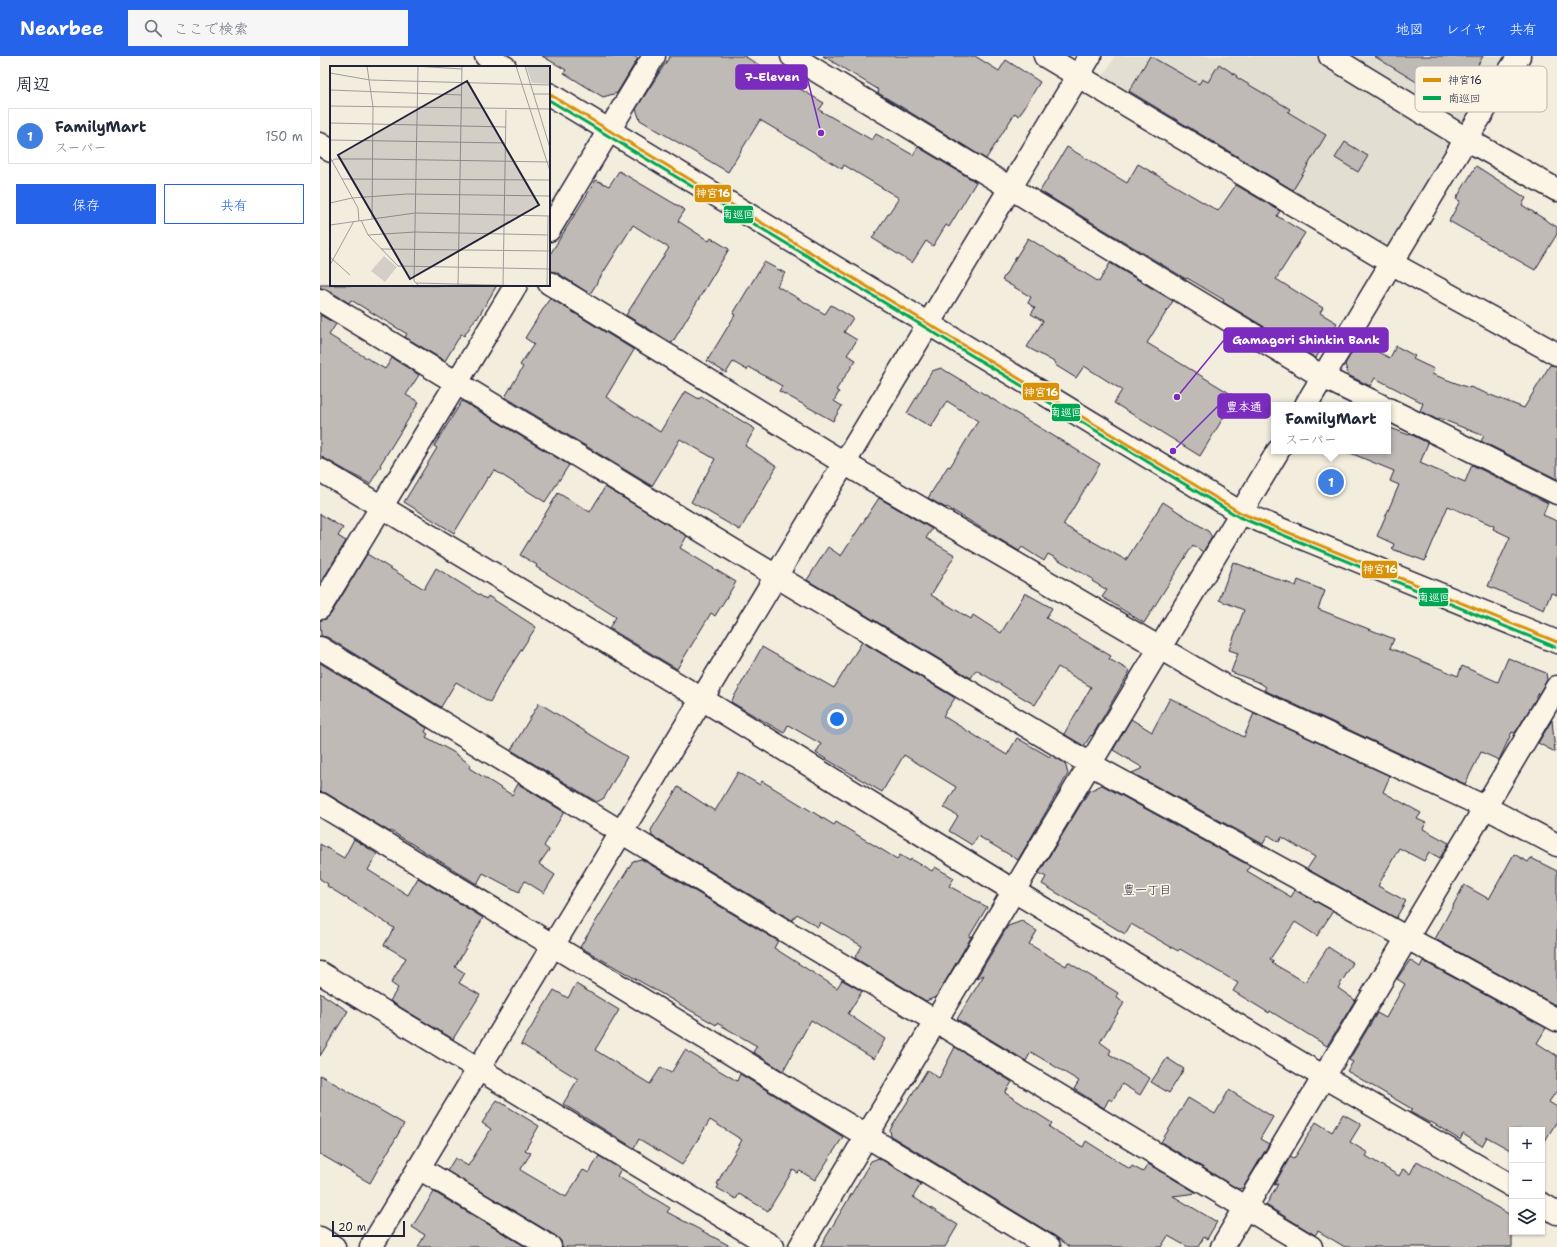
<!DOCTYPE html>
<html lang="ja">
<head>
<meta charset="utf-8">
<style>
	:root { --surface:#fff; --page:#f6f6f7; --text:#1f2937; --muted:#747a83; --line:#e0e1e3; --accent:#2563eb }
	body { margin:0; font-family:"Shantell Sans","Klee One",sans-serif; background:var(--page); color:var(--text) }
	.controls { position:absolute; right:12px; bottom:12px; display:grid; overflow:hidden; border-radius:0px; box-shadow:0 1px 3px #0004 }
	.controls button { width:36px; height:36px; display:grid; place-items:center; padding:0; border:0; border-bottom:1px solid var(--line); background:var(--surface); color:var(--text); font:20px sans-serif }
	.scale { position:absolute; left:12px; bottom:10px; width:73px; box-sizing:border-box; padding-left:4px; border:2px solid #22223b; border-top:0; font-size:11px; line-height:14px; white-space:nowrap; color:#22223b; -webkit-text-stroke:3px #fcf5e5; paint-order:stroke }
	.you { position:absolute; left:517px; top:663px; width:14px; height:14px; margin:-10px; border:3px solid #fff; border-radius:50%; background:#1a73e8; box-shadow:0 0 0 6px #1a73e833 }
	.badge { display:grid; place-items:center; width:26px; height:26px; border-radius:50%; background:var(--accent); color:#fff; font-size:13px; font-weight:700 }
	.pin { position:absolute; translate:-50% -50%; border:2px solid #fff; box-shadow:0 1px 4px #0006 }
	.popup { position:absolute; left:951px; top:346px; width:120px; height:52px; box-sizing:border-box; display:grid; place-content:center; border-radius:0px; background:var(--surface); filter:drop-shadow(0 1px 3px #0005); font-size:13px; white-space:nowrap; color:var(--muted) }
	.popup b { font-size:15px; color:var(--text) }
	.popup::after { content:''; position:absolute; left:50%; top:100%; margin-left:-8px; border:8px solid transparent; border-top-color:var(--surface) }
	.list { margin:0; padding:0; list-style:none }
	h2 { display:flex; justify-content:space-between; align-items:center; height:52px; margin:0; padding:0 16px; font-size:17px }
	h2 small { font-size:13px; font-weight:400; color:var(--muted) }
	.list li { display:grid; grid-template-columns:26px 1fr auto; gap:12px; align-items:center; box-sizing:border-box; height:56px; margin:0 8px 8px; padding:0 8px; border:1px solid var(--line); border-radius:0px }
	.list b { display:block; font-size:15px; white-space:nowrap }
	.list p { margin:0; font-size:13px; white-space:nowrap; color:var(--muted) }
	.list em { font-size:13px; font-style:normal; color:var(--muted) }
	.actions { display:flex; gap:8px; padding:12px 16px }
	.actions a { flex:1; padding:9px 0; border:1px solid var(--accent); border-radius:0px; text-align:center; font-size:14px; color:var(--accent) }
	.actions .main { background:var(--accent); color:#fff }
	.icon { flex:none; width:22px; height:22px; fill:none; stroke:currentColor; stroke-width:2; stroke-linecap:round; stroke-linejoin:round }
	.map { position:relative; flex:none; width:1237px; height:1191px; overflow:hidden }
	header { display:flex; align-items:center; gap:24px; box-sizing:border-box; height:56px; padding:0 20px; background:var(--accent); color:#fff }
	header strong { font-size:19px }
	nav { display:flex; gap:22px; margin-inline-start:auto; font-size:14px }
	.search { width:280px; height:36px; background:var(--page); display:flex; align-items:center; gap:10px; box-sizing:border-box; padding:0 14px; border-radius:0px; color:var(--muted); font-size:15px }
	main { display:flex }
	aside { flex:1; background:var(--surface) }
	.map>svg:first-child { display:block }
	.built { fill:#e3ded2 }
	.building { fill:#bfbab6; stroke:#22223b }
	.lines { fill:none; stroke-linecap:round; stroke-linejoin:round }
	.street-casing { stroke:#22223b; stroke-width:25 }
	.secondary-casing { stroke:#22223b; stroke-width:25 }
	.street { stroke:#fcf5e5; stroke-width:22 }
	.secondary { stroke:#fcf5e5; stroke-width:22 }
	.bus-1-casing { stroke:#fcf5e5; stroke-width:6 }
	.bus-2-casing { stroke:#fcf5e5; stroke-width:6 }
	.bus-1 { stroke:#d79209; stroke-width:3 }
	.bus-2 { stroke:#00a651; stroke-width:3 }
	.labels { text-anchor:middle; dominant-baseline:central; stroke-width:3.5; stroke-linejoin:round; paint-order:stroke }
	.neighbourhood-label { font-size:12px; fill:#22223b; stroke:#fcf5e5 }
	.inset-road { fill:none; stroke:#9f9c9d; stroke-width:1 }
	.view { fill:#22223b; fill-opacity:0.15; stroke:#22223b; stroke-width:2 }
	.inset-edge { fill:none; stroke:#22223b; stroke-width:2 }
	.key { fill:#fcf5e5; stroke:#bbb6b2; stroke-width:1 }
	.key-label { font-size:11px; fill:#22223b }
	.leader { fill:none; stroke:#7b2cbf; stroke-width:1.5 }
	.callout-dot { fill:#7b2cbf; stroke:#fcf5e5; stroke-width:1.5 }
	.callout { fill:#7b2cbf; stroke:#7b2cbf; stroke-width:1.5 }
	.callout-label { font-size:12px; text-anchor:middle; font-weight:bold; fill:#fff }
	.line-badge { stroke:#fcf5e5; stroke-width:1.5 }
	.badge-label { font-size:11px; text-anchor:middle; font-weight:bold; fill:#fff }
</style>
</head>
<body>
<header>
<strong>Nearbee</strong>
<div class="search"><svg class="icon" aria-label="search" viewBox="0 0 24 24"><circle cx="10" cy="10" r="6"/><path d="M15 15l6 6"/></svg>ここで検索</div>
<nav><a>地図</a><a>レイヤ</a><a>共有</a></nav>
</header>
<main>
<aside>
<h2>周辺<small></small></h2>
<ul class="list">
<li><span class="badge" style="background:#3f7fe0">1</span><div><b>FamilyMart</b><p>スーパー</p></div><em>150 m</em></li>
</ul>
<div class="actions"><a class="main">保存</a><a>共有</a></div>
</aside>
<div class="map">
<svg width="1237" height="1191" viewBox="0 0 1237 1191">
	<rect width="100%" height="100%" fill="#f3edde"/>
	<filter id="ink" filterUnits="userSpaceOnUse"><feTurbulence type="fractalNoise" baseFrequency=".025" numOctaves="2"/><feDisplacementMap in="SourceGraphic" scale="8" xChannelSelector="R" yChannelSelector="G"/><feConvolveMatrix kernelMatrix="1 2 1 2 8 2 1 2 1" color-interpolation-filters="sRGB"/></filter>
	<g filter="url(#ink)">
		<!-- built -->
		<path class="built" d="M795,0h390l-113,191 -11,4 -281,-169z"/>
		<!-- building -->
		<path class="building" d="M222,0h92l4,2 -21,35 -14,4 -39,-24 2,-3z
			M350,0h74l80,47 -5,7 53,30 4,-6 37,21 5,-8 58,35 -27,45 -3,-2 -13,21 -7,-5 -14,22 -40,-25 27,-40 -55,-33 -2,4 -82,-49 -32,52 -88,-52 -4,-11z
			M503,0h152l24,15 7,-11 34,22 -21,34 -4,-3 -29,46 -91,-56 -17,-10 1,-3z
			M830,0l49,28 3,-5 6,3 11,-18 18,12 -1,1 54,32 -2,3 38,23 -33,55 -164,-99z
			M1054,0h109l-27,47 -27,-15 -1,1z
			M1025,86l23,14 -10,16 -23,-14z
			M747,91l60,36 11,-19 80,47 18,-26 44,26 -3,5 28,17 -29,46 47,29 -3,5 17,10 -21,35 -93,-56 1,-2 -37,-22 -1,1 -146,-88z
			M1156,110l50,32 -4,7 35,22v7l-22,36 -86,-49 11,-20 -4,-2z
			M299,115l66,39 -7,11 31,20 2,-3 18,11 -57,94 -46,-28 43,-67 -36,-23 -43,69 -34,-22 -7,-1v-15l47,-76 13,6z
			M708,182l71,44 11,-19 63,38 -26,42 89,54 -36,59 -86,-53 8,-13 -38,-24 -8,12 -21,-13 1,-2 -29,-16 16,-26 -12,-7 4,-6 -7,-5 3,-6 -29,-17z
			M444,206l21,11 -8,13 48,28 6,-9 22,13 -9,14 13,8 -10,15 9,5 -20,30 3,2 -5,9 8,5 -9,15 -54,-30 3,-5 -33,-19 -2,3 -14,-8 -7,11 -19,-12 28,-46 -2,-1z
			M0,229h177l-20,34 -1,-1 -12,18 -3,-2 -16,27 -40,-24 2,-3 -56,-34 -2,3 -23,-14 -6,-1z
			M230,242l84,52 -28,47 54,35 25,-41 14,8 2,-3 54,33 -10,17 32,20 -37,64 -49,-28 24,-43 -35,-20 -28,47 -147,-89 18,-30 -3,-2 14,-21 -9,-6z
			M0,259l16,9 -7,11 16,10 40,24 7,-11 27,17 -13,20 13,7 -39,63 1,1 -11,18 -50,-28z
			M1038,286l32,16 6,-12 19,10 -2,3 21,10 -2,5 37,14 1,-1 54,21 26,-43 7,1v113l-76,-38 3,-5 -45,-18 -1,2 -18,-9 3,-8 -48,-25 -5,8 -22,-11 -3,-11z
			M621,312l159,96 -37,61 63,35 37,-58 45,29 4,6 -9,15 -10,-7 -49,78 -42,-26 5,-7 -15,-9 1,-2 -45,-25 -4,7 -22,-14 -3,4 -72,-44 -1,1 -18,-10 20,-32 2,1 28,-46 -31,-20 -16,26 -24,-14 25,-42z
			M142,345l107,64 -24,37 -51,-32 -5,8 -1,-1 -34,56 -50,-31 33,-54 -3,-2z
			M1068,371l21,8 1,-1 18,9 -8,20 45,19 7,-17 76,38 -5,12 14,6v74l-6,-2 -7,17 -56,-24 22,-49 -17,-8 1,-3 -46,-20 -23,55 -33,-12 2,-5 -17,-8 22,-51 -9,-4 4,-10 -46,-19 40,-1z
			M285,431l82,49 -7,12 56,34 -21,34 -4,-3 -34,56 -68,-41 7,-11 -80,-50 1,-2 -17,-10 38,-62 32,19z
			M559,442l53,31 -6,9 29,17 -24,40 40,24 2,-4 28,18 24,-40 27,15 -6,10 65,38 -2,3 21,12 -38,65 -1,-1 -7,11 -20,-12 27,-47 -33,-20 -23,38 -59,-35 -5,8 -164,-98 21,-33 13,9z
			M0,458l23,14 -5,8 8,5 -26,43z
			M47,498l57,35 12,-21 50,31 2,-3 48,31 -36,56 -10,19 -34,-20 -15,25 -114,-70 -6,-1 -1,-16 6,-1 5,-5z
			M913,506l63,24 2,-6 27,11 -7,18 76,30 -4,9 68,28 4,-10 36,16 10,-24 38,15 1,7 -30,50 -3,3 -2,-1 -13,28 -18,-8 -16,32 -201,-94 2,-3 -6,-4 -29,-11 7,-19 -9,-3 15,-40 -25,-10z
			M542,586l93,56 -12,18 64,39 10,-17 33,19 1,-2 14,8 3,11 -50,86 -40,-24 -6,9 -23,-14 9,-15 -14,-8 12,-21 -52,-32 -22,37 -66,-39 5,-9 -33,-19 -4,8 -53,-31 31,-55 72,41z
			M0,607l107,65 -2,4 3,2 -2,3 27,15 18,13 -2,3 43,27 6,-11 46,28 -20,34 5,4 -10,14 16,11 -11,18 -19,-12 -6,11 -36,-19 -6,11 -86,-53 -1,1 -64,-39 -6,-1z
			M850,642l74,39 10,-24 136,63 -7,16 38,21 -4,6 9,4 -3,6 26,14 -9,15 -11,-6 -5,9 -25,-13 -21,38 28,15 -10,17 -89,-49 8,-12 -33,-20 -3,5 -11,-7 -5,9 -131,-71 11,-5 -30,-18 18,-31 21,13z
			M219,647l88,54 -23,41 -7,4 -86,-52z
			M1232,664l3,32 -17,-9z
			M418,716l22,13 2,-4 72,44 2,-3 61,37 3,-4 10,6 1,-2 21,12 3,-4 19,11 -5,8 38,21 -18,30 3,-1 -36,61 -10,4 -71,-43 7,-12 -42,-24 -2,5 -21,-13 -5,6 -140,-84 -1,-6 27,-43 37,24z
			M782,729l148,81 -3,5 44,26 4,-7 38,21 -16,25 -22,-14 -25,37 4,2 -2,2 33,19 23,-35 25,16 -15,25 17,12 -28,46 -57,-35 -1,2 -36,-22 5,-8 -58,-34 -2,2 -47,-27 -6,10 -83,-50 4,-7 -7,-4 50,-82z
			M34,783l23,15 -9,16 40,25 10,-17 65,40 -28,49 10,6 -6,10 21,12 -27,44 -63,-38 8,-13 -7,-5 15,-25 -22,-13 10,-17 -67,-42 1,-2 -8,-5v-35l24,14z
			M1194,798l14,8 3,-4 26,13v135l-122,-67 29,-54 25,14z
			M321,803l137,82 -4,7 63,40 5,-8 20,11 -14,23 37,25 -11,20 -63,-39 -28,51 -30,-19 4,-6 -40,-23 -1,2 -136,-78 53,-86z
			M702,865l15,10 -8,13 37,22 2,-4 50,31 -2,4 8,6 -24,39 11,8 -2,4 41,24 -10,17 -18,-11 -10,17 -3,-2 -5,9 -30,-19 5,-8 -48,-29 -5,9 -69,-42 27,-44 -8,4 32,-53z
			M1090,904l10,7 3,-6 123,67 -9,15 20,13v34l-8,12 8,5v14l-15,25v-16h-30v21l-25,-14 -5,9 -19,-12 -3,6 -29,-18 -1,1 -20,-11 2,-3 -65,-38 6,-9 -4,-2 28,-47 9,5 19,-34 -8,-5z
			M256,928l43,26 -24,40 55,34 11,-17 10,6 14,-23 52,31 3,-7 103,63 -28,43 -15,-9 -2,2 -5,-3 -25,41 -29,-17 -3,5 -19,-11 2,-3 -2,-1 6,-12 19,-32 -32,-20 -28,45 -43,-26 -5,9 -71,-44 15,-25 -57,-35 33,-54 14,8z
			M0,937l28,18 -28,45z
			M635,991l57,35 -7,11 47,30 -3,4 34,20 3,-6 44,28 2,-3 11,6 5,-8 49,29 -24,3 44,26 -10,17 -3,-2 -6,10h-10l-20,-11 -7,11h-91l-15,-11 -164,-100 -1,-6 37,-60 12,8z
			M847,1002l17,11 -15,24 -18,-11z
			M0,1019l84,49 -34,59 -50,-29z
			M909,1034l44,27 -13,22 9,5 -26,44 -5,1 -77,-47 27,-44 27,16z
			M177,1044l42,26 -14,24 6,3 -10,16 1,2 44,26 17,-27 6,3 10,-17 22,13 -4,7 53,32 -3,4 65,35h-170l-1,-6 -5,-5 -109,-65 8,-13 13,8 23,-37 -9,-6z
			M1023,1058l18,10 -11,18 18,11 -2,3 33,20 4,-7 7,5 7,-13 95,55v31h-167l-27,-16 -3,4 -49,-30 12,-21 -4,1 16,-28 4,2 22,-37 16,10z
			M559,1102l42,26 -8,13 45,28 -13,22h-125l51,-86z
			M114,1136l92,55h-108l7,-12 -13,-8z"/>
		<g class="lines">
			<defs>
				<path id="street" d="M472,0l531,321 57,28
					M725,0l346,207 166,91
					M1010,0l136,83 91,51
					M0,88l11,7
					M229,174l105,-174
					M229,227l295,180 379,222 262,122 72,38
					M0,244l456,276 314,188 467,256
					M986,349l160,-266 53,-83
					M1068,353l169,84
					M0,552l196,-323
					M0,592l301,184 690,415
					M0,748l729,443
					M0,917l453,274
					M99,1112l131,79
					M0,1182l14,9
					M480,1191l478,-796
					M902,1191l335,-560"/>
				<path id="secondary" d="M166,0l19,11
					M229,38l692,419 316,129
					M0,414l382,229 312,192 310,186 188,109
					M1222,1148l15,9
					M51,1191l719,-1191"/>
			</defs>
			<!-- street casing -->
			<use href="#street" class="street-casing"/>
			<!-- secondary casing -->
			<use href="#secondary" class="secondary-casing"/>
			<!-- street -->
			<use href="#street" class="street"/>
			<!-- secondary -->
			<use href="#secondary" class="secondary"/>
			<defs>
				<path id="bus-1" d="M229,38l692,419 316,129"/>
				<path id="bus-2" d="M229,44l690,417 316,130"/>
			</defs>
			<!-- bus-1 casing -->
			<use href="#bus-1" class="bus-1-casing"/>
			<!-- bus-2 casing -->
			<use href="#bus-2" class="bus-2-casing"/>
			<!-- bus-1 -->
			<use href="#bus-1" class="bus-1"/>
			<!-- bus-2 -->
			<use href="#bus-2" class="bus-2"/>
		</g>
	</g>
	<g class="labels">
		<!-- neighbourhood labels -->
		<g class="neighbourhood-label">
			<text x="827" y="834">豊一丁目</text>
		</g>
	</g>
	<!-- overview -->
	<g transform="translate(10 10)">
		<rect width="220" height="220" fill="#f3edde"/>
		<path d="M196,0h24v18l-18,-1zM54,190l13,11 -12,15 -14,-11z" fill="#d4cfc6"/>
		<path class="inset-road" d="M37,0l6,41 -1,112M84,0l48,3M88,0l-4,215 5,5M186,0l34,105M195,0l25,82M0,7l40,7 180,5M0,24l132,5M203,28h17M0,40l220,3M0,57l176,4M0,74l176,3M0,91l28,51 1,13M0,96l5,-3h38l177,3M12,113l208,1M0,137l22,-5 55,-4 143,2M31,154l7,15 30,31 152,3M0,159l85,-12 135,3M38,169l47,-3 133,3M51,183l169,2M0,191l20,18M0,199l24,-44M86,217l114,3M128,220l4,-220M173,220l3,-176M217,220l1,-70"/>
		<path class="view" d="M137,15l72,124 -129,74 -72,-124z"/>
		<rect width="220" height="220" class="inset-edge"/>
	</g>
	<!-- legend -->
	<rect x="1095" y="10" width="132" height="46" rx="6" class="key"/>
	<rect x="1103" y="22" width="18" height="4" fill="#d79209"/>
	<rect x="1103" y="40" width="18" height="4" fill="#00a651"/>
	<g class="key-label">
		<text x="1128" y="28">神宮16</text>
		<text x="1128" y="46">南巡回</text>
	</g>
	<!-- callouts -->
	<path class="leader" d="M501 77L487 21M857 341L904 284M853 395L898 350"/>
	<g class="callout-dot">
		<circle cx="501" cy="77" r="4"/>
		<circle cx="857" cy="341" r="4"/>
		<circle cx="853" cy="395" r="4"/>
	</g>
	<g class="callout">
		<rect x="416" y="9" width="71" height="24" rx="4"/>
		<rect x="904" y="272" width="164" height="24" rx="4"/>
		<rect x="898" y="338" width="52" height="24" rx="4"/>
	</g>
	<g class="callout-label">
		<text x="452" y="25">7-Eleven</text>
		<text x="986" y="288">Gamagori Shinkin Bank</text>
		<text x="924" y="355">豊本通</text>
	</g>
	<g class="line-badge">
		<rect x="374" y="128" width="38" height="19" rx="4" fill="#d79209"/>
		<rect x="403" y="149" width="31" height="19" rx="4" fill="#00a651"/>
		<rect x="702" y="326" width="38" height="19" rx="4" fill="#d79209"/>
		<rect x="731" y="347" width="30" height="19" rx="4" fill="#00a651"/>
		<rect x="1041" y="504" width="37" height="19" rx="4" fill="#d79209"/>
		<rect x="1098" y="531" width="31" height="20" rx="4" fill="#00a651"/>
	</g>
	<g class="badge-label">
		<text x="393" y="141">神宮16</text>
		<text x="418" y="162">南巡回</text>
		<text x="721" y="340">神宮16</text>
		<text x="746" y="360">南巡回</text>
		<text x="1060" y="517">神宮16</text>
		<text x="1114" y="545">南巡回</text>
	</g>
</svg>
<div class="controls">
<button>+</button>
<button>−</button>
<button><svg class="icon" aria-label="layers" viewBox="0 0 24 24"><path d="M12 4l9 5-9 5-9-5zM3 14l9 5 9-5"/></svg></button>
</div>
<div class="scale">20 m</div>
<div class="you"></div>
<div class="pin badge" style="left:1011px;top:426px;background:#3f7fe0">1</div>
<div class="popup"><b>FamilyMart</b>スーパー</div>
</div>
</main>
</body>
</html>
